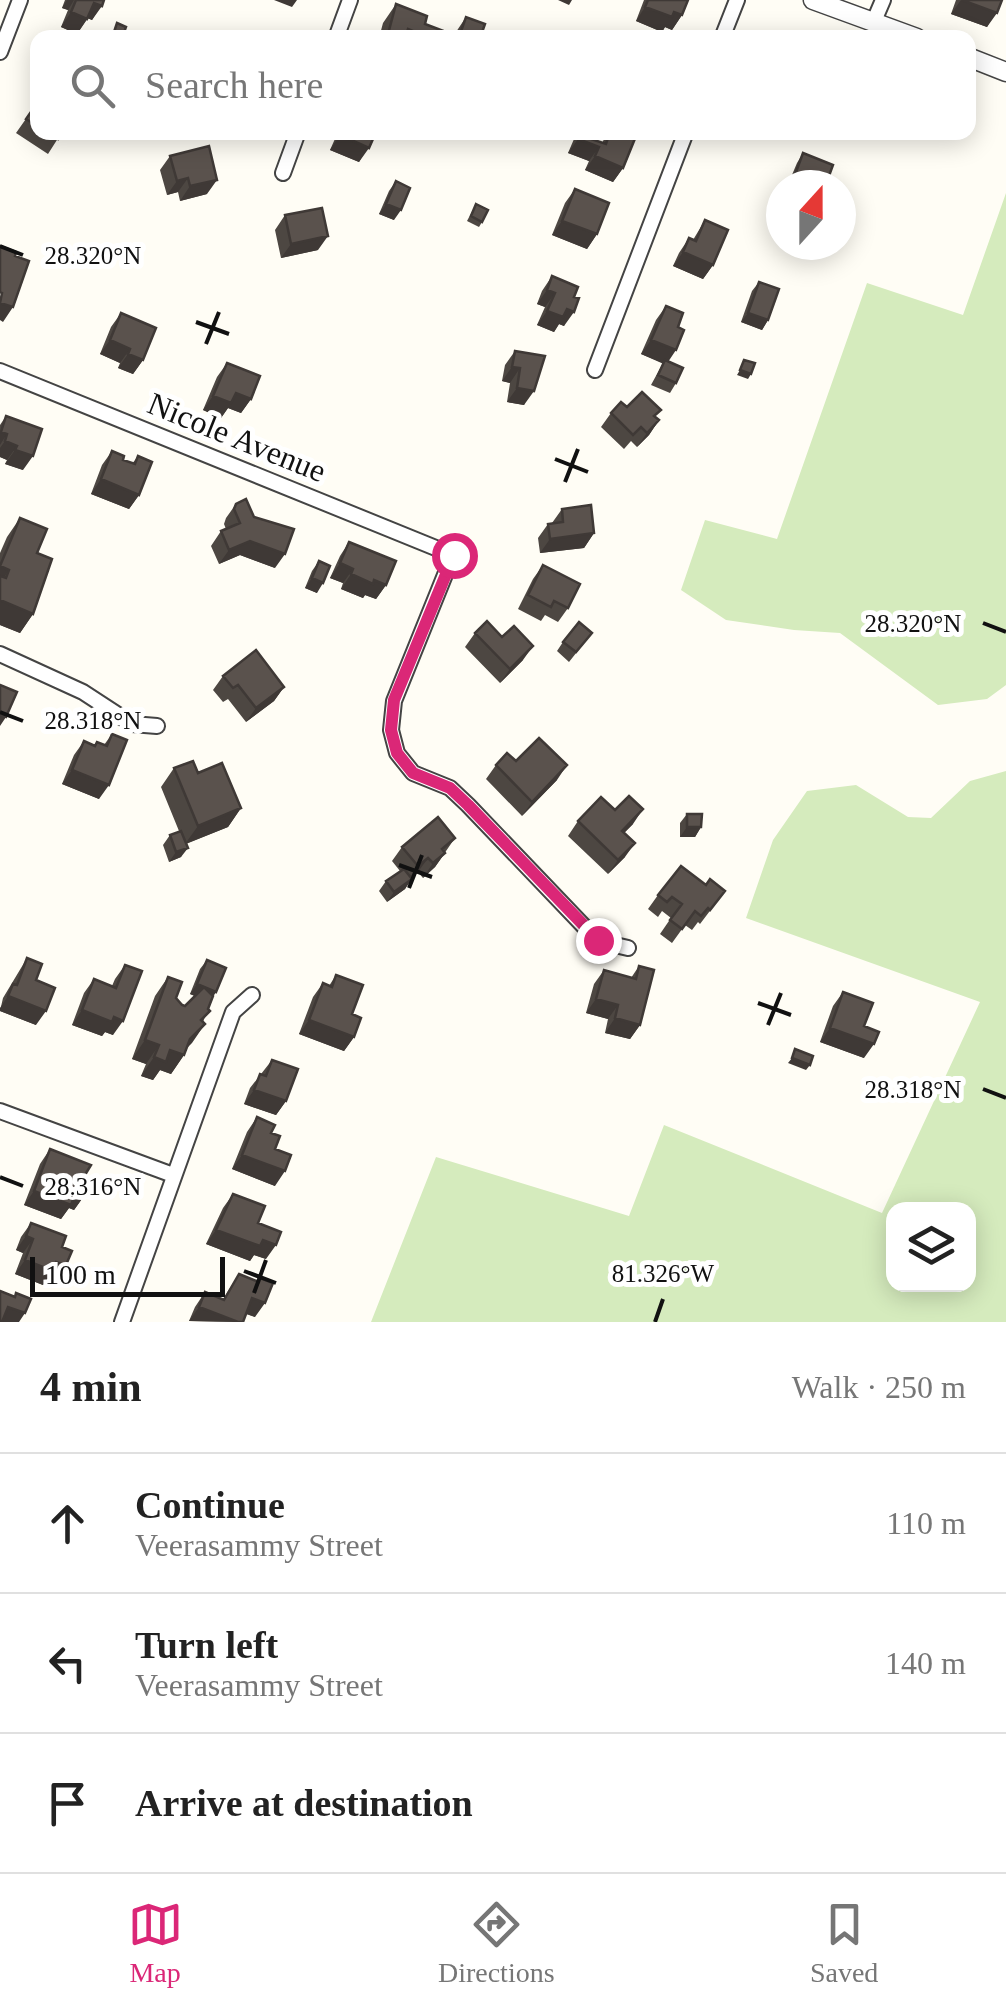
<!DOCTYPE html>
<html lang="en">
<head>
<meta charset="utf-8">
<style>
	:root { --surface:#fff; --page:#f6f6f6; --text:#222; --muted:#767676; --line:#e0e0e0; --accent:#db2777 }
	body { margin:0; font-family:"Times New Roman",serif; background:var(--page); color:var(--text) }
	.controls { position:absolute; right:30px; bottom:30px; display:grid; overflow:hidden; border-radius:20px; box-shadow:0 5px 25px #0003 }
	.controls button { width:90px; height:90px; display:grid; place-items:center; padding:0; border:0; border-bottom:2px solid var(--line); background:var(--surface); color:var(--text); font:50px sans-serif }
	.compass { position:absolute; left:766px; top:170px; width:90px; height:90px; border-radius:50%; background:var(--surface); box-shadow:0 5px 25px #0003; rotate:21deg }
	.scale { position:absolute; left:30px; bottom:25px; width:195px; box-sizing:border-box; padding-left:10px; border:5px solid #111; border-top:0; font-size:28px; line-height:35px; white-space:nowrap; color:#111; -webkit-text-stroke:8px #fff; paint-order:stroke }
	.stop { position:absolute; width:30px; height:30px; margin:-22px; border:8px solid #db2777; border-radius:50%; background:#fff }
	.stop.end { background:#db2777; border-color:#fff; box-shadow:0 2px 10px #0008 }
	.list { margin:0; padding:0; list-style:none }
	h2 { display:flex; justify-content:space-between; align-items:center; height:130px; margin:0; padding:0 40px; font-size:42px }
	h2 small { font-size:32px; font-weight:400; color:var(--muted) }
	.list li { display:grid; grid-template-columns:65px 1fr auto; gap:30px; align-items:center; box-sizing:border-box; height:140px; padding:0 40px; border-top:2px solid var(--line) }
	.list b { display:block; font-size:38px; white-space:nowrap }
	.list p { margin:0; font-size:32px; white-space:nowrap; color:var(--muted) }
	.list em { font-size:32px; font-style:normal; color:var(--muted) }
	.icon { flex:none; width:55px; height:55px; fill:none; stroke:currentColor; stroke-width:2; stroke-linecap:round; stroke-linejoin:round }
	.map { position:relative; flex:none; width:1006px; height:1322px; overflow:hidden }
	.search { position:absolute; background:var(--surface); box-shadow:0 5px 25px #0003; left:30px; right:30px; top:30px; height:110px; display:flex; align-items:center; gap:25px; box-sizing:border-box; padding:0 35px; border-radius:20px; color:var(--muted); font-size:38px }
	.sheet { height:550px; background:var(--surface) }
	nav { display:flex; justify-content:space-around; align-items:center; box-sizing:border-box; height:140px; border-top:2px solid var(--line); background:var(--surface); font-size:28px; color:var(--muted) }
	nav a { display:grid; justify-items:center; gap:5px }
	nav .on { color:var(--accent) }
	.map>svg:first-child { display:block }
	.green { fill:#d5ebbd; fill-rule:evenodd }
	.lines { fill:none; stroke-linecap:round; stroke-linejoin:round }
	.minor-casing { stroke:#444; stroke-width:18 }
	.tertiary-casing { stroke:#444; stroke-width:21 }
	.minor { stroke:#fff; stroke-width:14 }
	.tertiary { stroke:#fff; stroke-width:18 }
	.wall { fill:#4d4742 }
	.shaded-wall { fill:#3f3936 }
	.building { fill:#5a524d; stroke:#3f3936; stroke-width:2.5 }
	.route { stroke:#db2777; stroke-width:12 }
	.ticks { fill:none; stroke:#111; stroke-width:4 }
	.labels { text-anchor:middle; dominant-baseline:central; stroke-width:10; stroke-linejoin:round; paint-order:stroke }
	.street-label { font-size:32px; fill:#111; stroke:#fff }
	.ticks-label { font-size:25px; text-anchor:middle; fill:#111; stroke:#fff; stroke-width:10; stroke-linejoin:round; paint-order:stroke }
</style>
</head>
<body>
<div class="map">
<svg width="1006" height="1322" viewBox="0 0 1006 1322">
	<rect width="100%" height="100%" fill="#fffdf5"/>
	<!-- green -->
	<path class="green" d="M1006,193v492l-19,14 -49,6 -98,-72 -46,-3 -68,-10 -45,-30 24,-70 72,19 90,-256 96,32z
		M1006,771v551h-635l65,-165 193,59 35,-91 218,88 98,-211 -234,-84 27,-78 34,-49 49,-6 52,32 23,1 39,-37zM894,1210h74v74h-74z"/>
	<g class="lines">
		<defs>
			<path id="minor" d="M874,21l9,-21
				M336,38l14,-38
				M722,38l15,-38
				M0,52l20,-52
				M283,173l15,-41
				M595,370l91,-238
				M0,371l453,184 -59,146 -3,29 6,23 16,20 37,15 18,17 130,136 30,7
				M0,654l83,38 49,32 25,2
				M0,1111l173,64
				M122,1322l111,-310 19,-17"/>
			<path id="tertiary" d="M813,0l104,38
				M968,57l38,15"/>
		</defs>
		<!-- minor casing -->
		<use href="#minor" class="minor-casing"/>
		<!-- tertiary casing -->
		<use href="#tertiary" class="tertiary-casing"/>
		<!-- minor -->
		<use href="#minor" class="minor"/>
		<!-- tertiary -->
		<use href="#tertiary" class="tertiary"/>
	</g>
	<!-- wall -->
	<path class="wall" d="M65,0h39l-12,20 -4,-2 -11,16 -16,-7 7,-17 -6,-2z
		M644,0h44l-6,15 -10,15 -7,-3 -3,5 -26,-11z
		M956,0h46l-15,27 -36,-13z
		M396,4l29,20 29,11 12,-18 14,21h-101l4,-15z
		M35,106l3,2v24h24l-14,22 -32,-21z
		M338,132h38l-17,30 -29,-12z
		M577,132h13l-2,6 14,5 6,-11h20l-5,36 -10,14 -28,-12 4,-9 -21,-8z
		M803,153l30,12 -8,20h-27l-9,-3 8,-19z
		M170,156l37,38 -27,7 -2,-9 -11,3 -7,-25z
		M396,181l-2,39 -15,-6 10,-23z
		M575,189l22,45 -10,15 -35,-14 13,-32z
		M476,204l6,18 -3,5 -12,-6z
		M285,215l33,35 -37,8 -6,-28z
		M705,220l8,45 -10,14 -30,-13 6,-13 10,-15 4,2z
		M552,276l22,21 -10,29 -5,-2 -5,8 -17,-7 8,-18 -8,-3 5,-13z
		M759,282l9,38 -6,10 -21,-8 11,-31z
		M666,306l12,21 -10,35 8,21 -6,10 -19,-8 12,-22 -22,-9 15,-34z
		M121,313l22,47 -10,14 -15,-6 2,-5 -20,-9 11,-27z
		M515,351l30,5 -21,49 -17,-3 3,-19 -8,-2 3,-16z
		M227,363l24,36 -10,14 -13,-5 -7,10 -18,-8 14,-33z
		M627,407l28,10 4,3 -10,15 -12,12 -6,-6 -7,8 -23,-22 10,-14z
		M6,416l17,54 -18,-6 2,-4 -7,-3v-32z
		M112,451l11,9 9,4 6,-8 1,39 -10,14 -38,-15 11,-29z
		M236,504l39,64 -35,-13 -21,9 -8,-18 10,-15 5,-2 -2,-5 2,-6z
		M562,509l32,24 -10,15 -44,5 -2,-15 10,-14 4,-1z
		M20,518l17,35 -4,61 -13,19 -20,-8v-72l7,-16z
		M349,542l37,43 -10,14 -11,-4 -2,3 -22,-9 2,-6 -13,-5 10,-22z
		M319,561l-2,32 -12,-5 7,-17z
		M543,565l25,43 -10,14 -13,-7 -4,6 -23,-12 15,-30z
		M475,633l48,27 -23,23 -35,-36z
		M592,633l-23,29 -12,-11 6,-9z
		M223,676l61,11 -10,14 -28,21 -18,-23 -5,3 -10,-12z
		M112,734l-13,65 -37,-15 12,-29 10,-14 11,4h9z
		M496,765l61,15 -35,36 -36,-37z
		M174,768l24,5 43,35 -13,19 -42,17 -5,13 -12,5 -6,-17 7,-10 9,-4 -18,-44z
		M615,810l18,14 -9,9 1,24 -17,17 -40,-38 10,-15z
		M687,814l14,13 -6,10h-15v-14z
		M455,838l-20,29 -12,11 -5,-6 -7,6 -6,11 -18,13 -8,-11 7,-10 14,-10 -8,-10 10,-14z
		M706,885l19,6 -25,33 -2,-2 -6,8 -7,-5 -13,18 -12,-9 11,-16 -9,-7 -4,6 -10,-8 10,-14z
		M27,958l9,22v45l-36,-14 3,-13z
		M207,960l9,32 -4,6 -9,24 2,2 -19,25 -2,6 -13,19 -11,-4 -7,10 -12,-4 5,-12 -14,-5 23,-63 13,-19 8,21 9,8 10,-10 -5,-2 10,-25z
		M125,965l-12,70 -8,-3 -3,4 -30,-11 12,-32 10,-14 18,7 3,-7z
		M639,966l1,59 -10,14 -25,-6 3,-14 -22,-6 8,-29 10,-14 27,8z
		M336,975l16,39 2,23 -10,14 -45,-17 14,-37 10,-14 6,3z
		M843,992l21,34v32l-44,-16 13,-36z
		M272,1060l14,41 -10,14 -32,-11 6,-16z
		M257,1117l14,16 4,16v37l-43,-17 15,-37z
		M50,1149l30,34 4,13 -10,14 -5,-2 -8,11 -37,-14 16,-41z
		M233,1194l25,29 8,36 -12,-4 -4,6 -44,-17 17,-36z
		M31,1223l31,24 -6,33 -7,-3 -6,8 -28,-11 8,-21 -7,-3 5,-13z
		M239,1274l19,8 2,-4 -5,39 -9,-3 -3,8 -54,-1 6,-14 10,-15 18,7z"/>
	<!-- shaded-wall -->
	<path class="shaded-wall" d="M67,0h7l-6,10 -6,-2z
		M274,0h23l-5,7z
		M558,0h14l-3,5z
		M961,0l36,13 -10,14 -36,-13z
		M94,3l8,3 -10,14 -8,-3z
		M645,7l29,5 8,3 -10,15 -7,-3 -3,5 -26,-11z
		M71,12l16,7 -10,15 -16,-7z
		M408,29l23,4 5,2 -1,3h-33z
		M340,135l29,13 -10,14 -29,-12z
		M578,139l21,8 -10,14 -21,-8z
		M595,156l28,12 -10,14 -28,-12z
		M796,172l30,12 -28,1 -9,-3z
		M188,178l-10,14 -11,3 10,-14z
		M217,180l-10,14 -27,7 10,-15z
		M386,204l15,6 -7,10 -15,-6z
		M562,221l35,13 -10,15 -35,-14z
		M328,236l-10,14 -37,8 10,-14z
		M683,252l30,13 -10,14 -30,-13z
		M547,290l8,3 -10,14 -8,-3z
		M0,303l13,4 -10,15 -3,-2z
		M567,309l7,3 -10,14 -5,-2 -5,8 -17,-7 10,-14z
		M748,313l20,7 -6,10 -21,-8z
		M110,340l20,9 -10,14 -20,-9z
		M651,340l25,10 -10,15 -25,-11z
		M128,354l15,6 -10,14 -15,-6z
		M512,367l8,1 -10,15 -8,-2z
		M740,370l11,4 -3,5 -11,-4z
		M517,388l17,3 -10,14 -17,-3z
		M236,393l15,6 -10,14 -13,-5 -7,10 -18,-8 10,-14z
		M659,420l-10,15 -12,12 10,-14z
		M1,432l6,2 -7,11v-12z
		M5,441l12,5 -10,14 -7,-3v-9z
		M15,450l18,6 -10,14 -18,-6z
		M101,479l38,16 -10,14 -38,-15z
		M594,533l-10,15 -44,5 10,-14z
		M250,541l35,13 -10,14 -35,-13 -21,9 10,-14z
		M340,563l13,6 -10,14 -13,-5z
		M0,566l9,4 -9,13z
		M351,574l23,6 12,5 -10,14 -11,-4 -2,3 -22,-9z
		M312,578l11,5 -6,10 -12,-5z
		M0,600l33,14 -13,19 -20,-8z
		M533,646l-10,14 -23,23 10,-14z
		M284,687l-10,14 -28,21 10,-14z
		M0,715l6,2 -6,9z
		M567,765l-10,15 -35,36 10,-14z
		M72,770l37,15 -10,14 -37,-15z
		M241,808l-13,19 -43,17 13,-18z
		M643,809l-10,15 -21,21 10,-14z
		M687,827h14l-6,10h-15z
		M635,843l-10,14 -17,17 10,-14z
		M188,848l-7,9 -12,5 7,-10z
		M445,853l-10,14 -12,11 10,-15z
		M428,858l-10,14 -10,8 10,-14z
		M412,879l-7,10 -18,13 7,-10z
		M197,984l19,8 -7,10 -19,-8z
		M8,996l38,15 -10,14 -36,-14v-3z
		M596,999l22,6 -10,14 -22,-6z
		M82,1010l32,7 9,4 -10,14 -8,-3 -3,4 -30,-11z
		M615,1018l25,7 -10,14 -25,-6z
		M309,1020l45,17 -10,14 -45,-17z
		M205,1024l-13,19 -11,11 3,1 -13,19 -11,-4 -7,10 -12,-4 13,-19 36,-18z
		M830,1028l44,16 -10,14 -44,-16z
		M145,1040l14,5 -13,19 -14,-5z
		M792,1058l18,7 -4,5 -18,-7z
		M254,1090l32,11 -10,14 -32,-11z
		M242,1155l43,16 -10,15 -43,-17z
		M34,1191l42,1 8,4 -10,14 -5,-2 -8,11 -37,-14z
		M216,1230l47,10 13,5 -10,14 -12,-4 -4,6 -44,-17z
		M26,1236l7,3 -10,14 -7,-3z
		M25,1260l31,2 10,3 -10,15 -7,-3 -6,8 -28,-11z
		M252,1298l13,5 -10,14 -13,-5z
		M8,1307l17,6 -6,9h-19z
		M199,1307l39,15 -49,-1z"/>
	<!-- building -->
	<path class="building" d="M76,0h28l-2,6 -8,-3 -7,16 -16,-7z
		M648,0h40l-6,15 -8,-3 -2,5 -27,-10z
		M962,0h40l-5,13z
		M396,4l31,12 -2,8 34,13 7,-20 19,7 -5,14h-45l1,-3 -5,-2 -2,5 -21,-9 -3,9h-18z
		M117,23l9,4 -4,11 -9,-3z
		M35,106l3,2v18l-12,-7z
		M47,132h15l-4,7z
		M341,132h35l-7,16 -29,-13z
		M581,132h9l-2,6 18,6 4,-12h18l8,4 -13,32 -28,-12 4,-9 -21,-8z
		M209,146l8,34 -27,6 -2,-8 -11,3 -7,-25z
		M803,153l30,12 -7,19 -30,-12z
		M396,181l14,7 -9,22 -15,-6z
		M575,189l34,14 -12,31 -35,-13z
		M476,204l12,6 -6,12 -11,-6z
		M322,208l6,28 -37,8 -6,-29z
		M705,220l23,10 -15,35 -30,-13 6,-14 7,3z
		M0,246l16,6 -1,4 14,5 -16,46 -13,-4 2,-10 -2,-1z
		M552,276l26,11 -4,10 5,1 -5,14 -7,-3 -4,8 -16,-6 8,-18 -8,-3z
		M759,282l20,7 -11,31 -20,-7z
		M666,306l17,7 -5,14 6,3 -8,20 -25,-10z
		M121,313l35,15 -13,32 -15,-6 2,-5 -20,-9z
		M515,351l30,5 -11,35 -17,-3 3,-20 -8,-1z
		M665,360l18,8 -7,15 -18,-8z
		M744,360l11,3 -4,11 -11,-4z
		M227,363l33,13 -9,23 -15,-6 -5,10 -18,-7z
		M642,392l19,18 -7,6 5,4 -12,13 -6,-6 -8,8 -22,-22 10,-11 6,5z
		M6,416l36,13 -9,27 -18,-6 2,-4 -12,-5 2,-7 -6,-2z
		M112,451l12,5 -1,4 12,4 3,-8 14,6 -13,33 -38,-16z
		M246,499l8,18 40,12 -9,25 -35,-13 -21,9 -8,-19 19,-8 -6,-14 2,-5z
		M591,505l3,28 -44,6 -2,-15 15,-2 -1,-13z
		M20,518l27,11 -10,24 15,6 -19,55 -33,-14v-24l6,2 3,-8 -9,-4z
		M349,542l47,19 -10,24 -12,-5 -1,4 -22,-10 2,-5 -13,-6z
		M319,561l11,5 -7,17 -11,-5z
		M543,565l37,19 -12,24 -14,-7 -3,6 -23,-12z
		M487,621l15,16 12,-11 19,20 -23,23 -35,-36z
		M579,622l13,11 -16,19 -13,-10z
		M256,650l28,37 -28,21 -18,-23 -5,3 -10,-12z
		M0,685l17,7 -11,25 -6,-2z
		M112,734l15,6 -18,45 -37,-15 12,-29 11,5 2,-4 10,4z
		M539,738l28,27 -35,37 -36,-37 11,-12 9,8z
		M193,761l5,12 24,-10 19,45 -43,18 -24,-58z
		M629,796l14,13 -21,22 13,12 -17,17 -40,-39 23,-24 14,13z
		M687,814h15l-1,13h-14z
		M438,817l17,21 -13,11 3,4 -12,10 -5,-5 -10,8 -16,-19z
		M181,831l7,17 -12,4 -6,-17z
		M681,866l25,19 4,-6 15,12 -15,19 -2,-2 -7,8 -6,-5 -13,18 -12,-9 12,-16 -10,-7 -5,5 -9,-7z
		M404,869l8,10 -18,13 -8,-11z
		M27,958l15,6 -6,16 19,8 -9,23 -38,-15 5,-12 4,1z
		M207,960l19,8 -10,24 -19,-8z
		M125,965l17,6 -19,50 -9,-4 -2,5 -30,-12 12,-31 22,9z
		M639,966l15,4 -14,55 -25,-7 3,-13 -22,-6 8,-29 32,9z
		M336,975l27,10 -11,29 9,4 -7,19 -45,-17 14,-37 9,4z
		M168,977l14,5 -6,16 6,7 3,1 19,-19 9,9 -5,13 2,2 -9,9 4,4 -15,15 -6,16 -14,-5 -4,12 -12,-5 5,-12 -14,-5z
		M843,992l30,11 -9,23 15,6 -5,12 -44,-16z
		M795,1049l18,7 -3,9 -18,-7z
		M272,1060l26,9 -12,32 -32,-11 6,-16 6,2z
		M257,1117l18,8 -4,8 9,3 -5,13 16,6 -6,16 -43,-16z
		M50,1149l41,16 -11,18 7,3 -3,10 -8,-4 -5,13 -37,-14z
		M233,1194l32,12 -7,17 23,9 -5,13 -13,-5 -3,6 -44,-16z
		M31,1223l35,13 -4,11 10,4 -6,14 -10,-3 -3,9 -28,-11 8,-21 -7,-3z
		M239,1274l20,8 1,-4 13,5 -8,20 -13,-5 -9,24h-5l-39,-15 6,-15 19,8z
		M0,1291l15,6 1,-4 15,6 -6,14 -17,-6 -6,15h-2z"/>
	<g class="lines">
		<!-- route -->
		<path class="route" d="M454,555l-60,145 -3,30 6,23 16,20 37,15 18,17 130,135"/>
	</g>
	<!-- ticks -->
	<path class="ticks" d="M0,246l23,9M196,322l33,12M206,344l13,-32M555,459l33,13M565,482l13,-33M983,623l23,9M0,712l23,9M399,865l33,12M409,888l13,-33M758,1003l33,12M768,1025l13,-32M983,1089l23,9M0,1177l23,9M244,1271l32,12M254,1293l12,-33M655,1322l8,-23"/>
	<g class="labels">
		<!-- street labels -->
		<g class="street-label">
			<text transform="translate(237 437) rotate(22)">Nicole Avenue</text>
		</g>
	</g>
	<g class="ticks-label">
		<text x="93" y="264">28.320°N</text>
		<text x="913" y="632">28.320°N</text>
		<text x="93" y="729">28.318°N</text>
		<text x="913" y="1098">28.318°N</text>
		<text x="93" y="1195">28.316°N</text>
		<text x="663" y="1282">81.326°W</text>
	</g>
</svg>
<div class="controls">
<button><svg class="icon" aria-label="layers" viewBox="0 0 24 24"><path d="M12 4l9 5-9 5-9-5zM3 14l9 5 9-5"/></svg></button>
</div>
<svg class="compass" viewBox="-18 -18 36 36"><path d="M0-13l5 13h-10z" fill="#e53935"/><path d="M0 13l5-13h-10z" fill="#767676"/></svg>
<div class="scale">100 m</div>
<div class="stop" style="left:454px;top:555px"></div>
<div class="stop end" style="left:598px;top:940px"></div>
<div class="search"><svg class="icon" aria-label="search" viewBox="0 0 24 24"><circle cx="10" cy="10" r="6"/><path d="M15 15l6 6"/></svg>Search here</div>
</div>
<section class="sheet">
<h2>4 min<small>Walk · 250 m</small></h2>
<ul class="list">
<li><svg class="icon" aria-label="ahead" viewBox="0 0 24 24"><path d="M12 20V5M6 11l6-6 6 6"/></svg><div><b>Continue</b><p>Veerasammy Street</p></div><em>110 m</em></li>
<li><svg class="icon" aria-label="left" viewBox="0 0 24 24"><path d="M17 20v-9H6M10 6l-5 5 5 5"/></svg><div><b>Turn left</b><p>Veerasammy Street</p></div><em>140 m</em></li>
<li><svg class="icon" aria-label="arrive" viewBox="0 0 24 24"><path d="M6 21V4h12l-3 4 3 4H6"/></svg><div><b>Arrive at destination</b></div></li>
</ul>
</section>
<nav>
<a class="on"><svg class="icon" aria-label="map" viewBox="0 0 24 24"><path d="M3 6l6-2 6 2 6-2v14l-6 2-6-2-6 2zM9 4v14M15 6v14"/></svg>Map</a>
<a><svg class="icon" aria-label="directions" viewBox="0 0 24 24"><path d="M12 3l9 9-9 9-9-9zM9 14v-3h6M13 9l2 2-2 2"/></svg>Directions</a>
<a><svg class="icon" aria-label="saved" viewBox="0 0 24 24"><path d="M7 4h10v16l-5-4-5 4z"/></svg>Saved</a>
</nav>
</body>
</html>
